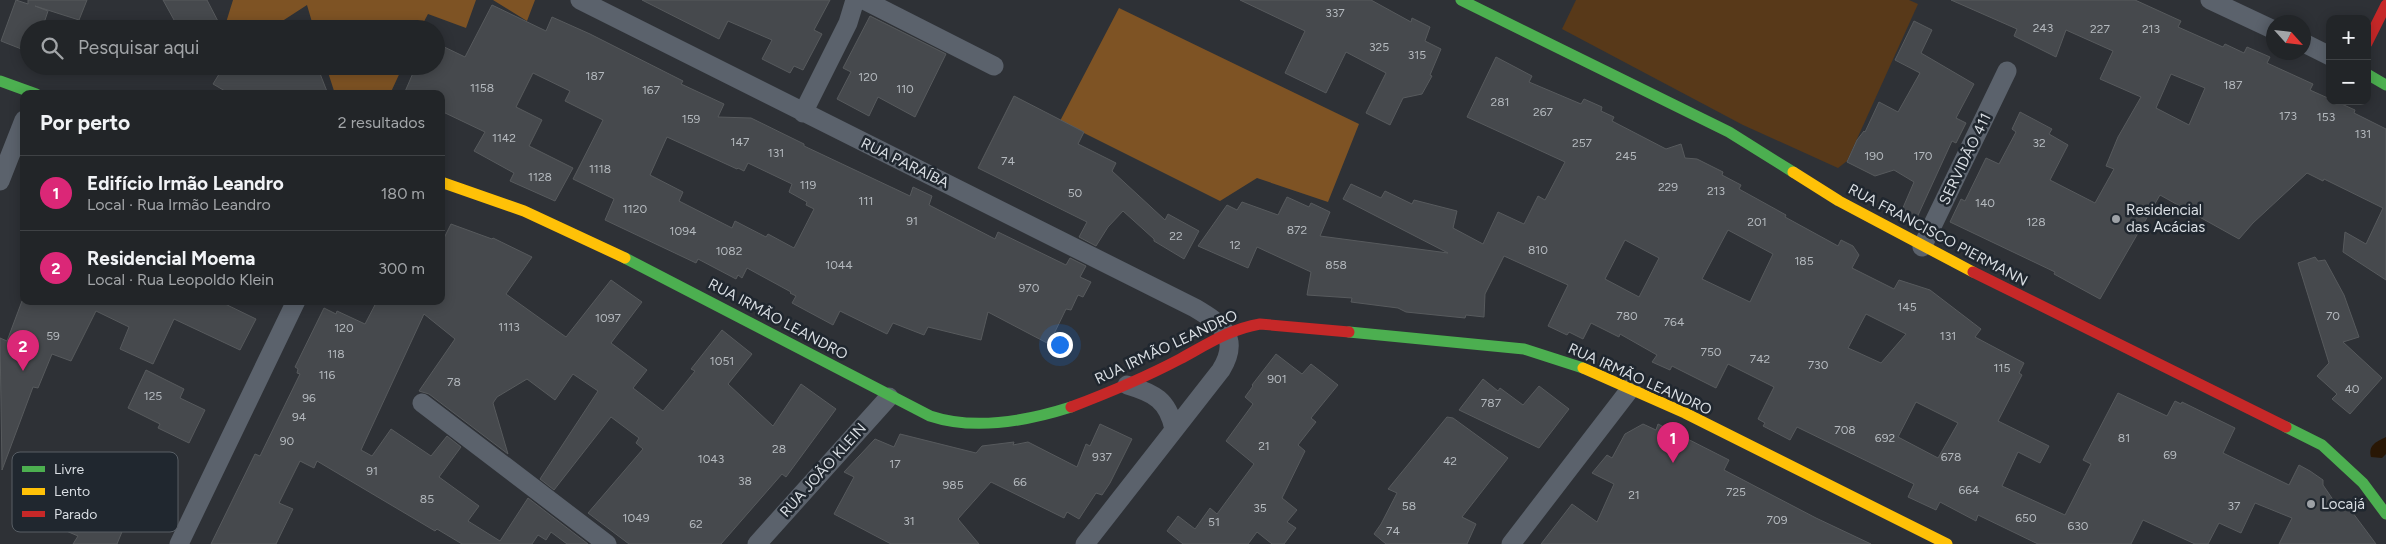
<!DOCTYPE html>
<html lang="pt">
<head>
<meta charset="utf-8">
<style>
	:root { --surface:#222528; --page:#2e3134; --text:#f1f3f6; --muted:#a2a5a8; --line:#3f4245; --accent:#db2777 }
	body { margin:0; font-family:Figtree,sans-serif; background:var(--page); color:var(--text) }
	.controls { position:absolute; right:15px; top:15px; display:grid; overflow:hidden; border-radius:10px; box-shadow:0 2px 12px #0003 }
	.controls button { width:45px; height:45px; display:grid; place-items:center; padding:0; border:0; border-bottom:1px solid var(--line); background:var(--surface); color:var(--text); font:25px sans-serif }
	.compass { position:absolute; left:2266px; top:15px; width:45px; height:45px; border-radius:50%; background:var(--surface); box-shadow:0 2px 12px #0003; rotate:117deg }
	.you { position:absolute; left:1059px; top:344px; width:18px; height:18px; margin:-12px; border:4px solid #fff; border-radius:50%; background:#1a73e8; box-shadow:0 0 0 8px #1a73e833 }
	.badge { display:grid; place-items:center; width:32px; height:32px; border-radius:50%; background:var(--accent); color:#fff; font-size:16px; font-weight:700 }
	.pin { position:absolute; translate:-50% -41px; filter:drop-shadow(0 1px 2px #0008) }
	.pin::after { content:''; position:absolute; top:26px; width:18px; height:15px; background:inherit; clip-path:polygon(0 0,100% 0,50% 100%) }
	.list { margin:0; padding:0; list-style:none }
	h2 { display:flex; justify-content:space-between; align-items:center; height:65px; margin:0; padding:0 20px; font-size:21px }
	h2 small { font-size:16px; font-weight:400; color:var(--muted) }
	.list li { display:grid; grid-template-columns:32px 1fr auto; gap:15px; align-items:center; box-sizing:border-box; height:75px; padding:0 20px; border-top:1px solid var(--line) }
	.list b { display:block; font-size:19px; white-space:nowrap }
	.list p { margin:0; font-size:16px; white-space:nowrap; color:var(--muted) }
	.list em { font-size:16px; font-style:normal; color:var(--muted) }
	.icon { flex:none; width:28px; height:28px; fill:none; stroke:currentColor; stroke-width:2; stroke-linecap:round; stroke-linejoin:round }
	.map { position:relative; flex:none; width:2386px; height:544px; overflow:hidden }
	.search { position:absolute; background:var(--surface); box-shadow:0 2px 12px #0003; left:20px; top:20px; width:425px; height:55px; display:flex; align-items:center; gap:12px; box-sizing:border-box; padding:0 18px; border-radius:28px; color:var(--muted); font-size:19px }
	.panel { position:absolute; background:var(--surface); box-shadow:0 2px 12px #0003; left:20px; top:90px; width:425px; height:215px; border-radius:10px }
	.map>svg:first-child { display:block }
	.green { fill:#583919 }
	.forest { fill:#7e5324 }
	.water { fill:#291705 }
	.building { fill:#46494d; stroke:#575a5d; fill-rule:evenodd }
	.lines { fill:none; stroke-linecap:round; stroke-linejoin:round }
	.street { stroke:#5b626c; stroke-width:19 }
	.fast { stroke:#4caf50; stroke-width:11 }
	.slow { stroke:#ffc107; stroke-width:11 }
	.jam { stroke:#c62828; stroke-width:11 }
	.poi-dot { fill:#9da1a6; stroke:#20272f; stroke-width:2 }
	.labels { text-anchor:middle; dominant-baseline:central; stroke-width:5; stroke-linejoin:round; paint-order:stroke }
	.number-label { font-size:12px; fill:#b4b9be }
	.street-label { font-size:15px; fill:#d9dee3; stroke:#20272f }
	.poi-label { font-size:15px; fill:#d9dee3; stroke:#20272f; text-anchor:start }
	.key { fill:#20272f; stroke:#585e65; stroke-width:1 }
	.key-label { font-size:14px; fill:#d9dee3 }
</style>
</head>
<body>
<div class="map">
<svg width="2386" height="544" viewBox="0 0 2386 544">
	<rect width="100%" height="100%" fill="#2e3136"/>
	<!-- green -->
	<path class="green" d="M1576,0h333l9,4 -71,157 -9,7 -95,-43 -181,-96z"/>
	<!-- forest -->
	<path class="forest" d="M233,0h243l-10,28 -38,-14 -8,15h-106l-7,-24 -37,24h-46z
		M493,0h42l-8,21z
		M1119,8l240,116 -31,78 -71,-24 -37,23 -160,-80z
		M326,66h77l-13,28h-55z"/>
	<!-- water -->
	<path class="water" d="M2386,437v17l-4,4 -11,-1c-3,-12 5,-15 15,-20z"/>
	<!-- building -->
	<path class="building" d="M16,0l12,4v-4h59l-8,20 -44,-14 13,5 -6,18h-13v23l-28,-11z
		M163,0h44l15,29h-43z
		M642,0h188l-16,30 8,4 -19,36 -9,-4 -4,7 -28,-14 10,-19 -44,-19 -9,18z
		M1240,0h131l40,22 1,-4 18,9 -5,14 16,8 -11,26 2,1 -10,18 -19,4 -13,27 -24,-12 20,-40 -40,-21 -20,41 -41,-20 20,-42z
		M1951,0h184l46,21 -3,6 45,20 2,-3 19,9 3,-6 23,10 -3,6 46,21 -3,6 20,9v2h5l20,9 -1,3 32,16v151l-43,-28 2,-20 21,12 17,-36 -59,-29 -1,2 -16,-8 -54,50 -14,16 -79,-44 -60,104 -46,-25 1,-2 -105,-50 11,-23 4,2 21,-43 13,6 17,-32 -4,-3 8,-17 32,17 -3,5 19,11 -18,35 45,23 19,-34 -8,-3 12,-29 23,-40 -41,-18 13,-28 -47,-21 -10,27 -42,-21 3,-7zM2171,74l34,14 -16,37 -33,-17z
		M492,5l54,26 6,-14 38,17 93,47 -2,3 43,20 -6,13 33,1 53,26v2l106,50 3,-9 19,9 -3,9 66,34 3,-7 68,33 4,-7 16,8 -6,11 11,5 -8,15 -5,-2 -7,15 -5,-1 -15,31 -2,-1 -2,4 -59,-31 -7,28 -53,-13 -4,8 -31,-12 -6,11 -47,-23 -7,14 -41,-22 4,-7 -6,-3 1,-1 -44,-24 -5,10 -4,-3 -2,4 -38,-20 -2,4 -91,-43 9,-21 -41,-20 30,-59 -38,-19 5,-10 -37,-18 -17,34 26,13 -13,26 44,22 -18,33 -45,-20 4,-8 -40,-22 11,-19 -44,-21v-17h-37l12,-28h20v-23l29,14zM667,137l70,32 1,-1 6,3 4,-8 44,21 -3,8 18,10 -1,3 8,4 -20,39 -26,-14 -2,3 -31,-16 -3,7 -53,-27 4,-9 -33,-17z
		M870,16l76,38 -31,63 -37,-20 -9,19 -32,-17 14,-27 -8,-4z
		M1914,21l18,9 -11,23 53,31 -18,34 10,5 -10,20 -4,-2 -38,83 -15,-7 15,-35 -20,-12 -19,6 -28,-14 10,-22 7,-9 1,1 14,-30 19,10 22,-39 -25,-13z
		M1496,57l36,19 -3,6 52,22 3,-5 18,8 -1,4 13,6 -2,4 54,28 15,-5 4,14 12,1 26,13 -1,3 19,10 -2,4 47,26 -1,2 53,29 3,-6 12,6 6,9 -7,13 42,21 5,-9 31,10 51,39 -6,8 49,26 -5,10 3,2 -24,46 51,25 -9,17 -22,-11 -16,34 63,29 26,-51 -8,-4 35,-67 49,23 8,-15 6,3 1,-2 53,26 -12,25 66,32 10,-20 11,6 13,9v5l17,25 7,-5 29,39h-97l13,-26 -37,-15 -14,30 -22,-10 -11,21h-13l-52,-24 -12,24h-93l-60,-29 -2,6 -36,-19 -4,8 -28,-13 6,-13 -117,-57 -7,13 -27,-14 2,-3 -7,-4 16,-32 -46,-23 -12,24 -44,-22 -2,4 -18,-8 5,-7 -37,-21 -1,3 -28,-14 -8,16 -14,-7 -2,3 -19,-9 20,-41 -64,-29 -19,38 -1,23 -18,-2 -1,3 -59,-6 -8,-4 -47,-6 1,-4 -45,-3 4,-23 -54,-25 -9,21 -50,-22 29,-41 10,5 5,-8 36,13 9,-18 22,10 2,-4 19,9 -10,24 128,17 -105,-54 8,-15 30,14 4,-7 27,13 2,-4 43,11 -4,17 30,16 15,-32 26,12 14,-28 7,4 20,-38 -98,-45zM1728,230l45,24 -23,48 -48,-23zM1625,240l34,18 -20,39 -34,-18zM1866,314l40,20 -25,29 -33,-15zM1916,402l42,21 -20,35 -40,-21z
		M224,66h93l11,28h-98l-17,-10z
		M1014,96l70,36 -6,12 38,19 -4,8 53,49 3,-6 31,17 -15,28 -30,-18v-2l-31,-28 -15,16 -12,19 -17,-9 8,-15 -109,-54z
		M451,224l41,15 1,-1 39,19 -26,37 60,43 45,-57 31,22 -31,41 36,27 -14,18 30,23 32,-40 -4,-2 31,-39 30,24 -24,30 45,42 28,-42 35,25 -50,68 -4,-3 -61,70h-92l-41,-31 55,-64 -7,-6 3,-5 -28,-21 -57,73 -14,-11 58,-88 -25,-17 -18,26 -28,-21 -30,18 -4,6 15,51 -79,-60 -10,-3 36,-52 -31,-25 -63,136 11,6 19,-27 40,27 16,-20 14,11 -22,30 40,29 -11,15 32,20 28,-43 60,46h-21l-16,-12 -5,8 -8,-5 -6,9h-70l-25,-15 -2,2 -118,-70 -3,7 -14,-7 -21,42 14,6 -17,35h-65l44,-90 5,2 40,-82 -3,-1 1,-4 -3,-2 29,-59 12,6 1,-3 28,13 12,-23h64v-57z
		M2315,257l3,4 7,-1 19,35 15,42 -16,5 39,36 -32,36 -18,-15 5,-5 -20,-18 12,-13 -31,-100z
		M22,301h197l37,18 -16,31 -66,-31 -21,45 -33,-15 9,-22 -33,-16 -25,50 -19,-7 -14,34 -5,-1 -31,83 -2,-132 7,3z
		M1276,354l26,20 9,-10 27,21 -27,33 5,4 -18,23 7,6 -23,47 15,12 -10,12 9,6 -12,16h-12l-15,-12 -9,12h-65l-16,-13 11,-15 17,13 15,-21 7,6 37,-50 -28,-23 27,-37 -8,-7 8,-11 -1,-1z
		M146,370l38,19 -4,9 25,12 -16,33 -31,-15 2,-4 -32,-16z
		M1483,379l15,12 2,-3 23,17 16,-19 30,23 -30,39 -80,-38z
		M1447,417l6,1 55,40 -46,59 14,7 -9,20h-81l-12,-10 7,-10 16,-31 -9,-4z
		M1100,424l32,15 -22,44 -8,12 -6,-2 -17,26 -12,-7 -3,6 -73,-36 -33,37 21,25h-88l-57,-30 20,-37 -10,-5 31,-33 19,8 6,-13 76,19 6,-7 32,-4 -1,3 15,-3 49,25 9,-23 4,2z
		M1643,424l13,6 2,-6 71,36 -5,10 92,48 55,26h-330l31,-40 25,18 17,-38 -22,-11 15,-18 5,3 13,-24z
		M73,492l55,25 -11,27h-44l5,-8 -21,-9z"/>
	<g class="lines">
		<!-- street -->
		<path class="street" d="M580,0l615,308c27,16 46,29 26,62l-136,174
			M864,0l130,66
			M2210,0l64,30
			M2304,43l26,13
			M803,113l45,-90 7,-23
			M0,181l24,-61
			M1922,247l85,-176
			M1127,385c27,8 41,15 47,44
			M422,403l185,141
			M179,544l117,-243
			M757,544l132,-147
			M1511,544l120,-156"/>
		<!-- fast -->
		<path class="fast" d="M1461,0l268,132 64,40
			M2367,74l19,11
			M0,81l36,13
			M625,258l305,158c45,15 97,5 141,-9
			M1349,332l175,17 59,19
			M2286,427l36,18 41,38 23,31"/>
		<!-- slow -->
		<path class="slow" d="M1793,172l46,29 134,71
			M441,182l83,29 101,47
			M1583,368l102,45 262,131"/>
		<!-- jam -->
		<path class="jam" d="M2367,43l19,-38
			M1973,272l313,155
			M1071,407c37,-14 73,-29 109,-48 26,-14 50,-30 80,-35l89,8"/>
	</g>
	<!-- markers -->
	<g class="poi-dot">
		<circle cx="2116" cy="219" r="5"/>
		<circle cx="2311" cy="504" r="5"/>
	</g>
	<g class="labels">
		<!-- number labels -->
		<g class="number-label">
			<text x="1335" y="13">337</text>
			<text x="2043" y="28">243</text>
			<text x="2100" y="29">227</text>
			<text x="2151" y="29">213</text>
			<text x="1379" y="47">325</text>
			<text x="1417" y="55">315</text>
			<text x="595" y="76">187</text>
			<text x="868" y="77">120</text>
			<text x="2233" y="85">187</text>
			<text x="482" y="88">1158</text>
			<text x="905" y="89">110</text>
			<text x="651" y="90">167</text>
			<text x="1500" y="102">281</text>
			<text x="1543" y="112">267</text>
			<text x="2288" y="116">173</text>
			<text x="2326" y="117">153</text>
			<text x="691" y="119">159</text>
			<text x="2363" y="134">131</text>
			<text x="504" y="138">1142</text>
			<text x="740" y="142">147</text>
			<text x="1582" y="143">257</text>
			<text x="2039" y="143">32</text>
			<text x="776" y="153">131</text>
			<text x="1626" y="156">245</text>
			<text x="1874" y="156">190</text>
			<text x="1923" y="156">170</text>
			<text x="1008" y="161">74</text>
			<text x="600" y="169">1118</text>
			<text x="540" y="177">1128</text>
			<text x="808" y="185">119</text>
			<text x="1668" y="187">229</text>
			<text x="1716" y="191">213</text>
			<text x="1075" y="193">50</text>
			<text x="866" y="201">111</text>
			<text x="1985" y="203">140</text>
			<text x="635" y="209">1120</text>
			<text x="912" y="221">91</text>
			<text x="1757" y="222">201</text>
			<text x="2036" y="222">128</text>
			<text x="1297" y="230">872</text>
			<text x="683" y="231">1094</text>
			<text x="1176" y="236">22</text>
			<text x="1235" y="245">12</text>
			<text x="1538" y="250">810</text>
			<text x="729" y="251">1082</text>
			<text x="1804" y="261">185</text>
			<text x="839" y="265">1044</text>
			<text x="1336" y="265">858</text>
			<text x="1029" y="288">970</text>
			<text x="1907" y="307">145</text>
			<text x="1627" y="316">780</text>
			<text x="2333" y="316">70</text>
			<text x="608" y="318">1097</text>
			<text x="1674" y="322">764</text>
			<text x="509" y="327">1113</text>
			<text x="344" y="328">120</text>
			<text x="53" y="336">59</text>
			<text x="1948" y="336">131</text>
			<text x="1711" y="352">750</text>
			<text x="336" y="354">118</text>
			<text x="1760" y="359">742</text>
			<text x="722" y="361">1051</text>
			<text x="1818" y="365">730</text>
			<text x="2002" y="368">115</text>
			<text x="327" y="375">116</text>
			<text x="1277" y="379">901</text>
			<text x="454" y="382">78</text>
			<text x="2352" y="389">40</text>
			<text x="153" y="396">125</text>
			<text x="309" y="398">96</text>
			<text x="1491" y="403">787</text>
			<text x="299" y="417">94</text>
			<text x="1845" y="430">708</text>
			<text x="1885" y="438">692</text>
			<text x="2124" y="438">81</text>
			<text x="287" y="441">90</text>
			<text x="1264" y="446">21</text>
			<text x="779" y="449">28</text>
			<text x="2170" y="455">69</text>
			<text x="1102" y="457">937</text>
			<text x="1951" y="457">678</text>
			<text x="711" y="459">1043</text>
			<text x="1450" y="461">42</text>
			<text x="895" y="464">17</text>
			<text x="372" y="471">91</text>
			<text x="745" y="481">38</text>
			<text x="1020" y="482">66</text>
			<text x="953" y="485">985</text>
			<text x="1969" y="490">664</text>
			<text x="1736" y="492">725</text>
			<text x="1634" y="495">21</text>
			<text x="427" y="499">85</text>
			<text x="1409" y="506">58</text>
			<text x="2234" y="506">37</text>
			<text x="1260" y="508">35</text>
			<text x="636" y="518">1049</text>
			<text x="2026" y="518">650</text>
			<text x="1777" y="520">709</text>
			<text x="909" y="521">31</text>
			<text x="1214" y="522">51</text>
			<text x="696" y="524">62</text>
			<text x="2078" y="526">630</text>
			<text x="1393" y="531">74</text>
		</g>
		<!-- street labels -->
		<g class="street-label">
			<text transform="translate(1965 159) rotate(-64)">SERVIDÃO 411</text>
			<text transform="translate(905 163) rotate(26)">RUA PARAÍBA</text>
			<text transform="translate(1938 235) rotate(28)">RUA FRANCISCO PIERMANN</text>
			<text transform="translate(778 319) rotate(28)">RUA IRMÃO LEANDRO</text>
			<text transform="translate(1166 347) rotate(-25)">RUA IRMÃO LEANDRO</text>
			<text transform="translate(1640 379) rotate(24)">RUA IRMÃO LEANDRO</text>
			<text transform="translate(823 470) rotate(-48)">RUA JOÃO KLEIN</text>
		</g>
		<!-- poi labels -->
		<g class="poi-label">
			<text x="2126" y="210">Residencial<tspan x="2126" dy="17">das Acácias</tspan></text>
			<text x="2321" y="504">Locajá</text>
		</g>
	</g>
	<!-- legend -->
	<rect x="12" y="452" width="166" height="80" rx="8" class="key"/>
	<rect x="22" y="466" width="23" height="6" fill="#4caf50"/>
	<rect x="22" y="488" width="23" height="7" fill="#ffc107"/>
	<rect x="22" y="511" width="23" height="6" fill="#c62828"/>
	<g class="key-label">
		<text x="54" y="474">Livre</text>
		<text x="54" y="496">Lento</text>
		<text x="54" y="519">Parado</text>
	</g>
</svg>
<div class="controls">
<button>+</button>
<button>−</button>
</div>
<svg class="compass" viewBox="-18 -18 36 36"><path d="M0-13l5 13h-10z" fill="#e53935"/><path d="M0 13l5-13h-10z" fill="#a2a5a8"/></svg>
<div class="you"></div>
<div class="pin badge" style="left:1673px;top:463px">1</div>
<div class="pin badge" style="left:23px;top:371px">2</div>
<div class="search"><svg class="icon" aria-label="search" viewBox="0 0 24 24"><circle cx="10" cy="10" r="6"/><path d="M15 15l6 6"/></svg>Pesquisar aqui</div>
<section class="panel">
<h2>Por perto<small>2 resultados</small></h2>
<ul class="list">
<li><span class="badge">1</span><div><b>Edifício Irmão Leandro</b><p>Local · Rua Irmão Leandro</p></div><em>180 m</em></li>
<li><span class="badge">2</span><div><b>Residencial Moema</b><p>Local · Rua Leopoldo Klein</p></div><em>300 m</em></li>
</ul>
</section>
</div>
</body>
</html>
